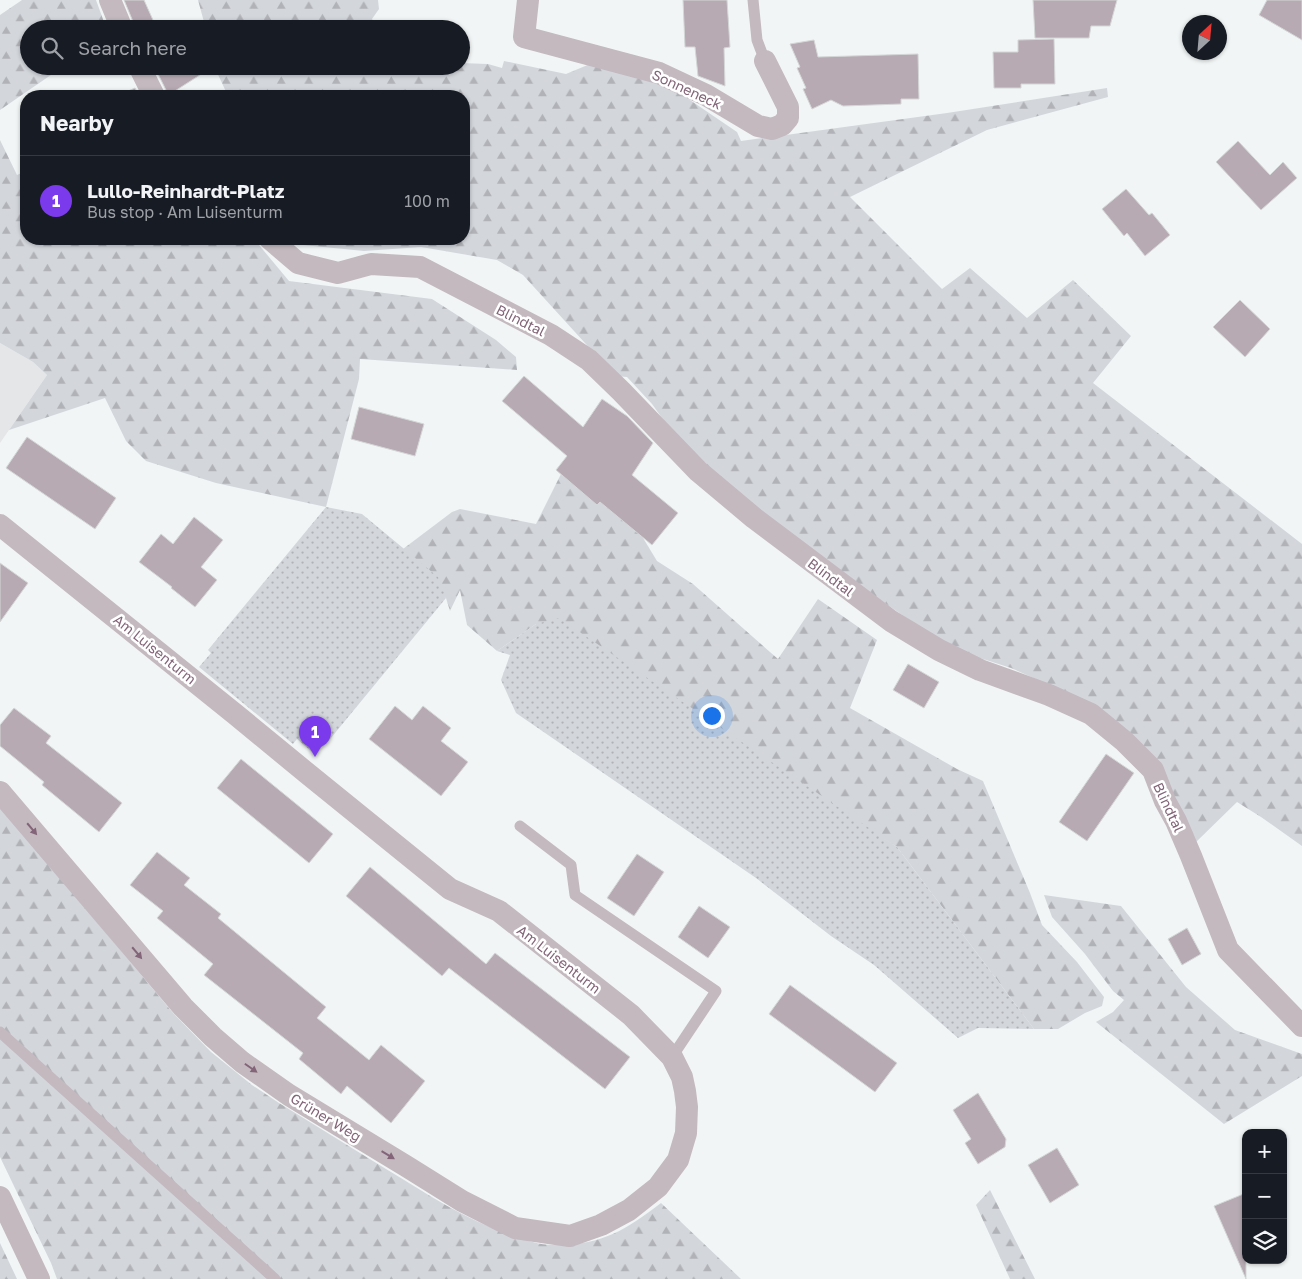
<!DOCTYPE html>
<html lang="en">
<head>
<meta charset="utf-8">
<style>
	:root { --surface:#171b24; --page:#20242c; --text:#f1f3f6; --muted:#9ea1a6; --line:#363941; --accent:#7c3aed }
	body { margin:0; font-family:"Golos Text",sans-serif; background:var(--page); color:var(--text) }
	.controls { position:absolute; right:15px; bottom:15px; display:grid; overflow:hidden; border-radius:10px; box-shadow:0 1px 4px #0004 }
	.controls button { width:45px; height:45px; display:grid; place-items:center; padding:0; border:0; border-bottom:1px solid var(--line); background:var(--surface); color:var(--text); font:25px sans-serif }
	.compass { position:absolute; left:1182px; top:15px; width:45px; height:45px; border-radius:50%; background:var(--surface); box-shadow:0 1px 4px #0004; rotate:26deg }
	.you { position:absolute; left:711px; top:715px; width:18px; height:18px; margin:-12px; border:4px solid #fff; border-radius:50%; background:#1a73e8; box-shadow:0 0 0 8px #1a73e833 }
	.badge { display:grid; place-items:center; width:32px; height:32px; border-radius:50%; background:var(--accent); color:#fff; font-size:16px; font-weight:700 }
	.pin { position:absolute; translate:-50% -41px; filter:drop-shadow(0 1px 2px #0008) }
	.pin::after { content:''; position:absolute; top:26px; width:18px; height:15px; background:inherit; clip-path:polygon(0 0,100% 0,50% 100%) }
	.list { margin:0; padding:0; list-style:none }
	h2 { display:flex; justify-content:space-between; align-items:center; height:65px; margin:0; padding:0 20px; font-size:21px }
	h2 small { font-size:16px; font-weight:400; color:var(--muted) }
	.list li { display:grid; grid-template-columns:32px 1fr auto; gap:15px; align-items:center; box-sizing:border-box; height:90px; padding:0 20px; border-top:1px solid var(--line) }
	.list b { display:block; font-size:19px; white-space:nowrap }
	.list p { margin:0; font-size:16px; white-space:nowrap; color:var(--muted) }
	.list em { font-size:16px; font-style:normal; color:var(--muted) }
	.icon { flex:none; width:28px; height:28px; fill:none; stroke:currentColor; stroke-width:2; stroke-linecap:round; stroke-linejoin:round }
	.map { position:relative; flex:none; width:1302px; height:1279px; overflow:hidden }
	.search { position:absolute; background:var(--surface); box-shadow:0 1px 4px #0004; left:20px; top:20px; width:450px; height:55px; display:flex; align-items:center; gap:12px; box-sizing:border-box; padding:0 18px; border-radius:28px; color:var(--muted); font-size:19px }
	.panel { position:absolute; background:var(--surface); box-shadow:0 1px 4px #0004; left:20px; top:90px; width:450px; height:155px; border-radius:20px }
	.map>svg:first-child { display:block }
	.built { fill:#e5e6e7 }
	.forest { fill:url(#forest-firs) }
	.park { fill:url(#park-dots) }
	.building { fill:#b7aab3; stroke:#d4d7d7 }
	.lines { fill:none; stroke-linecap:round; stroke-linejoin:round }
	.lane { stroke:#c3b9bf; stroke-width:11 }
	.street { stroke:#c3b9bf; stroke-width:22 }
	.oneway { fill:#836478 }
	.labels { text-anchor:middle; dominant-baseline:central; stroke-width:5; stroke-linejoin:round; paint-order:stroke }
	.street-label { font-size:14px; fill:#836478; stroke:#fff }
</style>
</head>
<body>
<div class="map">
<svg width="1302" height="1279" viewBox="0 0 1302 1279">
	<defs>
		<pattern id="forest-firs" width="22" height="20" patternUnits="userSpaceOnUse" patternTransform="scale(1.25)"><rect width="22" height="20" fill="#d3d7dc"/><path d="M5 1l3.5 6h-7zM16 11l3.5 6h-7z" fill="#b1b2b7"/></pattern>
		<pattern id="park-dots" width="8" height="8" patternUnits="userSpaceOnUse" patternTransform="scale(1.25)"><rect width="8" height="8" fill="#d3d7dc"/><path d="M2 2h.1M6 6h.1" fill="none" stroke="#b1b2b7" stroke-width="1.8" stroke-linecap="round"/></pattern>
	</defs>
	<rect width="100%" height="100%" fill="#f2f5f5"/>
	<!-- built -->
	<path class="built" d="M0,343l33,19 14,13 -47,68z"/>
	<!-- forest -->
	<path class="forest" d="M22,0h74l8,22 5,7h-80v37h35l-64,44v-95z
		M198,0h180l1,9 -7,10 6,10h-179l-2,-3 7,-4z
		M504,61l62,13 24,-10 66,19 31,15 50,34 4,9 206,-28 160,-25 1,9 -121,33 -137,67 92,92 28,-21 57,50 46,-38 58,56 -38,47 209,161v302l-41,-29 -24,-15 -43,42 -19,-42 -90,-101 -74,-33 -59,-19 -117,-80 -102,-79 -51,-44 -30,-42 -25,-27 -12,-1 -92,-101 -26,-15 -76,-13 -57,4 -61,-6 -18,-6h179v-143h-236l-14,-30h247v-3l27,1 14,4z
		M0,140l17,35 9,-4v68h228l35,42 143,18 64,41 20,17 1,13 -157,-11 -1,20 -33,128 -110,-24 -70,-22 -20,-20 -21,-43 -96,32 38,-55 -14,-13 -33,-19z
		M562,472l52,18 43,71 36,23 85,75 40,-60 59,41 -27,68 107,61 26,12 47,112 12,32 35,37 27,35 -2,9 -17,7 -27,16h-24l-137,-182 -361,-223 -39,27 -30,-26 -7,-35 -10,21 -4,-13 -43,-49 49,-37 8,-3 76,15z
		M0,807l174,207 37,38 41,33 27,18c36,22 71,44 107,66 41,25 79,50 124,66 15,5 32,11 48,10 44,0 69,-16 103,-42l80,76h-684l-6,-16 -51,-106z
		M1044,895l77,11 65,81 49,43 67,24v22l-78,48 -128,-102 17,-10 11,-12 -11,-9 -28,-37 -33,-37z
		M990,1190l45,89h-25l-34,-74z
		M0,1243l17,36h-17z"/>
	<!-- park -->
	<path class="park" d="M326,507l36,7 76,63 8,21 -120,146 -4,-3 -11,10 -14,-12 -4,5 -94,-77 12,-14 -3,-3z
		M559,618l338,229 137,182 -56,-1 -20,10 -84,-73 -43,-29 -75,-58 -240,-165 -15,-33 9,-25 -13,-4 39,-27z"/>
	<!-- building -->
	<path class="building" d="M124,0h20l13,29h-22l-1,-5z
		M683,0h44l3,47 -6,1 1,38 -27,-10 -3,-29h-10z
		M1033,0h84l-7,26h-19l-2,12h-54z
		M1267,0h35v40l-43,-25z
		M1054,39l1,45h-34v4h-27l-1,-36h25v-12z
		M814,40l4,17 100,-3 1,45h-18v5l-58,2 -12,-6 -19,9 -9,-20 3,-1 -9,-20 3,-1 -10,-23z
		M154,66h60l-47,30 -1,-6z
		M135,88l4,8h-22z
		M1238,141l32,34 13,-13 14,16 -36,32 -45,-48z
		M1126,189l23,26 3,-2 18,22 -25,21 -18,-23 -3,3 -22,-27z
		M1240,300l30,29 -25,28 -32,-30z
		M524,376l59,51 19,-28 25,17 26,27 -21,32 46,38 -26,32 -52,-43 -3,3 -41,-35 11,-14 -65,-55z
		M359,407l65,17 -9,32 -64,-17z
		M27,437l89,61 -21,31 -89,-61z
		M194,517l29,23 -22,27 16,13 -22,27 -24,-19 1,-1 -33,-25 22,-28 12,10z
		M0,563l28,20 -28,39z
		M908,664l31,18 -15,26 -31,-18z
		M395,706l17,14 11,-14 28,22 -10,13 27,21 -27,34 -72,-57z
		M14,708l37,28 -5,7 76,60 -23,29 -57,-47 2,-3 -44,-36v-21z
		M1106,754l28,19 -47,68 -28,-19z
		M241,759l92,75 -24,29 -92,-75z
		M157,852l33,26 -6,7 37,29 -3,4 108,89 -9,11 52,42 12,-15 44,36 -34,42 -44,-37 -6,8 -42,-35 4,-6 -99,-78 9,-11 -56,-46 6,-7 -33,-26z
		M637,854l27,18 -30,44 -27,-18z
		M370,867l116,97 9,-11 135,104 -25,32 -156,-121 -7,8 -96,-80z
		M699,906l31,21 -22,31 -30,-21z
		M1187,928l14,26 -19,11 -14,-26z
		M790,985l107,78 -22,29 -106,-78z
		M978,1093l28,46 -1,8 -27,17 -13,-21 6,-4 -18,-29z
		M1057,1148l22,37 -29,18 -22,-38z
		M1246,1193v86l-32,-73z"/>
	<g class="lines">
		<!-- lane -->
		<path class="lane" d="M753,0l4,40 8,21
			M520,826l51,39 4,30 141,96 -44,66
			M0,1032l275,247"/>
		<!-- street -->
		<path class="street" d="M110,0l12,29
			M528,0l-4,37 135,36 47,22 52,31 14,3 10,-4 6,-7v-11l-23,-46
			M139,66l15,30
			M270,239l28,24 40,10 33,-9 49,3 131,68 38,25 32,31 77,80 56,47 137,103 48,29 41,20 69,25 42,19 33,27 29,29 12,31 11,20 15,35 37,94 74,76
			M0,525l235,189 73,60 142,115 49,22 132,104 41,42 10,20 3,14 2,16 -1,26 -8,27 -20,27 -29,23 -28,15 -31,11 -55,-8 -53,-27 -56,-35 -117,-71 -47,-33 -29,-25 -30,-30 -183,-215
			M0,1197l39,82"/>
	</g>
	<!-- one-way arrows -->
	<defs><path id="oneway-solid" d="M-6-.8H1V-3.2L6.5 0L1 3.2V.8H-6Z" transform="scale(1.25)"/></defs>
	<g class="oneway">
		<use href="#oneway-solid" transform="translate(32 829) rotate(50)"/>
		<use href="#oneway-solid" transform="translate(137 953) rotate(50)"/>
		<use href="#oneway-solid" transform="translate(251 1068) rotate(35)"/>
		<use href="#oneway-solid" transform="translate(388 1155) rotate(31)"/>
	</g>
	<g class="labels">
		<!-- street labels -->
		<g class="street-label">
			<text transform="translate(687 89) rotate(25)">Sonneneck</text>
			<text transform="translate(521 320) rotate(27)">Blindtal</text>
			<text transform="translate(831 577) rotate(37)">Blindtal</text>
			<text transform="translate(155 649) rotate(39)">Am Luisenturm</text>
			<text transform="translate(1169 807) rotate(65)">Blindtal</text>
			<text transform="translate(559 959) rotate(38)">Am Luisenturm</text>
			<text transform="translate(326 1117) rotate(31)">Grüner Weg</text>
		</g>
	</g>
</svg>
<div class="controls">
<button>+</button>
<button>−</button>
<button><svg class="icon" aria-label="layers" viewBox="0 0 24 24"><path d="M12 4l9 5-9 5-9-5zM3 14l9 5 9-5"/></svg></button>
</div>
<svg class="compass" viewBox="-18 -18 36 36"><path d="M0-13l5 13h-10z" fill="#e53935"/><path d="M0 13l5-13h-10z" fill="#9ea1a6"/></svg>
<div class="you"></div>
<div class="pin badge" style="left:315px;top:757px">1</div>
<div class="search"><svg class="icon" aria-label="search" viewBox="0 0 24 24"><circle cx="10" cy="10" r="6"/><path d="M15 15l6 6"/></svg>Search here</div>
<section class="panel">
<h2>Nearby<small></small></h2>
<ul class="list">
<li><span class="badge">1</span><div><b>Lullo-Reinhardt-Platz</b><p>Bus stop · Am Luisenturm</p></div><em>100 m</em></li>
</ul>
</section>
</div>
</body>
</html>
